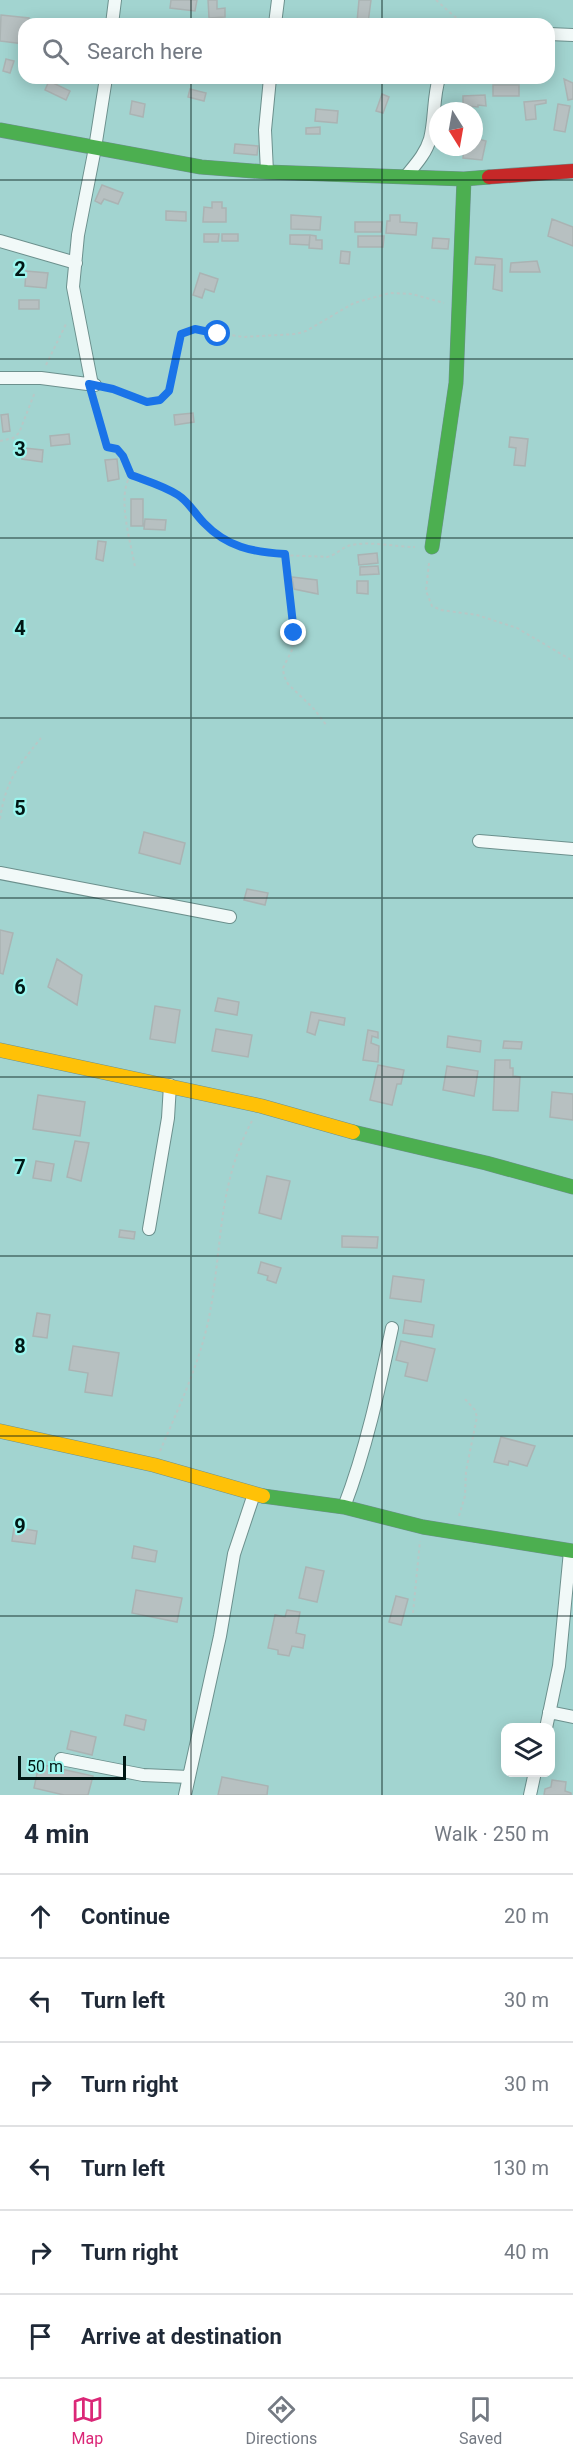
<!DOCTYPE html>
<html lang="en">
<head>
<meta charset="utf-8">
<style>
	:root { --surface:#fff; --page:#f6f6f7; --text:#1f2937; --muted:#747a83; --line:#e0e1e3; --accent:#db2777 }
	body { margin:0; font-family:Roboto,sans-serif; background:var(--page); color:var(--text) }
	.controls { position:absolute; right:18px; bottom:18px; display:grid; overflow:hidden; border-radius:12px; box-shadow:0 3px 15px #0003 }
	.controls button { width:54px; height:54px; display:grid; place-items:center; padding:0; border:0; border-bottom:2px solid var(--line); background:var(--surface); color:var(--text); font:30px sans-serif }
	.compass { position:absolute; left:429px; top:102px; width:54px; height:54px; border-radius:50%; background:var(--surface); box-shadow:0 3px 15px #0003; rotate:169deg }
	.scale { position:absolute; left:18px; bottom:15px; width:108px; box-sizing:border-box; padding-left:6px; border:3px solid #001614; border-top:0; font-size:16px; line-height:21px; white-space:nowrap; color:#001614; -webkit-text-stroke:4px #9bf5ee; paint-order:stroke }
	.stop { position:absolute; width:18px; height:18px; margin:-14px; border:4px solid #1a73e8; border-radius:50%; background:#fff }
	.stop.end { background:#1a73e8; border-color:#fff; box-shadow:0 2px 6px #0008 }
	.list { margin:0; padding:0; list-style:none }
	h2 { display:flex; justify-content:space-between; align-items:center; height:78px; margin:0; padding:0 24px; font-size:26px }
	h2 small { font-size:20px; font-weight:400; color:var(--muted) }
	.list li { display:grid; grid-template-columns:39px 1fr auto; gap:18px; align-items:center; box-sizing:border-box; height:84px; padding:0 24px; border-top:2px solid var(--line) }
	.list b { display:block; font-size:22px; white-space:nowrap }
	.list em { font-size:20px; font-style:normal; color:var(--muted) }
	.icon { flex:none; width:33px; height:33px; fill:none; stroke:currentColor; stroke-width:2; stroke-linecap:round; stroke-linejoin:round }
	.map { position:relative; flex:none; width:573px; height:1795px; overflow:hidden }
	.search { position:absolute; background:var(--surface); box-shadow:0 3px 15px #0003; left:18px; right:18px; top:18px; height:66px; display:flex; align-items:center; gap:15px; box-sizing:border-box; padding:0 21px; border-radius:18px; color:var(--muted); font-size:22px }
	.sheet { height:582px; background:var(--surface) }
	nav { display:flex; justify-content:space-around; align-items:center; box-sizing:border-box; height:84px; border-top:2px solid var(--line); background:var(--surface); font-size:16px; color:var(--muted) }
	nav a { display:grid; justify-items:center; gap:3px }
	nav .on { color:var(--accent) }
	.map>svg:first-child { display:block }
	.building { fill:#b7c0c1; stroke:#aab3b3; stroke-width:1.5 }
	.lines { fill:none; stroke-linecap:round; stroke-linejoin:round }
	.street-casing { stroke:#6c908d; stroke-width:14 }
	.fast-casing { stroke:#6c908d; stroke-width:15 }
	.slow-casing { stroke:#6c908d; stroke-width:15 }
	.jam-casing { stroke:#6c908d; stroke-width:15 }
	.path { stroke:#b8c7c6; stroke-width:2; stroke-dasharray:3 3; stroke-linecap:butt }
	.street { stroke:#f1f9f8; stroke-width:12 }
	.fast { stroke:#4caf50; stroke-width:14 }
	.slow { stroke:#ffc107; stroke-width:14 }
	.jam { stroke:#c62828; stroke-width:14 }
	.route { stroke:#1a73e8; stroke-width:8 }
	.grid { fill:none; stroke:#001614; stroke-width:1.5; stroke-opacity:0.55 }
	.grid-label { font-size:20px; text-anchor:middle; font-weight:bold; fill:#001614; stroke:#9bf5ee; stroke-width:4.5; stroke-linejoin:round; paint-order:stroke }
</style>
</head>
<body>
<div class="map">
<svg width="573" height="1795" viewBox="0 0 573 1795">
	<rect width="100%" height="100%" fill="#a2d4d0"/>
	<!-- building -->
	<path class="building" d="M171,0h26l-2,11 -25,-3z
		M208,0h9v9l8,-1v9l-16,1z
		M359,0h12l-3,23 -11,-1z
		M1,15l28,3 -1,6h-4v20l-24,-3z
		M6,59l8,2 -4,12 -7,-2z
		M564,79l9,4v16l-5,1z
		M49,81l21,10 -4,9 -21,-10z
		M493,85h26v11h-26z
		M190,89l16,4 -2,8 -16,-4z
		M382,94l7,3 -6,16 -7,-2z
		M485,95l1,11 -8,-1v2l-10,-1 1,3h-6v-13z
		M546,100v3l-11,2 1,14 -10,1 -2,-18z
		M132,101l13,3 -2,13 -13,-3z
		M558,104l12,2 -5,26 -11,-2z
		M316,109l22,2 -1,12 -22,-2z
		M320,127v7h-14v-6z
		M474,138l12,3 -4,19 -19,-2 1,-11h10z
		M235,144l23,2 -1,9 -23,-2z
		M102,185l21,8 -5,11 -14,-5 -3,5 -6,-3z
		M212,202h10v6h4v14h-23l1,-15 8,1z
		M166,211l20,1v9l-20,-1z
		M291,215l30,2 -1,13 -29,-1z
		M390,215h10v7l17,1 -1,12 -30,-2 1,-12h3z
		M552,219l21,8v19l-25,-10z
		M355,222h27l-1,10h-26z
		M204,234h15l-1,8h-14z
		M222,234h16v7h-16z
		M290,235h20l-1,10 -19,-1z
		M310,235l6,1v4h6v9l-13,-1z
		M358,236h26l-1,11h-25z
		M433,238l16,1 -1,10 -16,-1z
		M341,251l9,1 -1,12 -9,-1z
		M476,257l26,2v32l-9,-2 2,-24 -20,-1z
		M537,261l3,11h-30l1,-9z
		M26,271l22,2 -2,15 -21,-2z
		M200,273l18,6 -4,13 -9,-3 -3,9 -9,-3z
		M19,300h20v9h-20z
		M193,413l1,9 -19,3 -1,-10z
		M8,414l2,17 -7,1 -2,-17z
		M69,434l1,10 -19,2 -1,-10z
		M510,437l18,2 -3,27 -11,-1 2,-17 -7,-1z
		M24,448l19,2 -1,12 -20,-3z
		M117,459l2,20 -11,2 -3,-21z
		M131,499h12v27h-12z
		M145,519l21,1 -1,10 -21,-1z
		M98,541l8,1 -3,19 -7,-2z
		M377,553l1,10 -19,2 -1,-10z
		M378,566l1,8 -19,1v-8z
		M292,577l25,3 1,14 -24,-5z
		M357,581h11v13l-11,-1z
		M144,832l41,11 -5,21 -41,-11z
		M247,889l21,4 -3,12 -21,-5z
		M0,930l13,3 -10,41 -3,-1z
		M57,959l25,16 -5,30 -29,-18z
		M218,998l21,4 -2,13 -22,-4z
		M155,1006l25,4 -5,33 -25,-4z
		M311,1012l34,6 -1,7 -25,-5 -4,15 -8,-3z
		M216,1029l36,6 -4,22 -36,-6z
		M368,1030l10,2v6l-6,-2 -1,7 8,3 -1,16 -15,-2z
		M448,1036l33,5 -1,11 -33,-5z
		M504,1041l18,1 -1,7 -18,-1z
		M495,1060h15v8h3v8l7,1 -2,34 -25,-1z
		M378,1065l26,5 -3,14h-4l-5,21 -22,-5z
		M447,1066l31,5 -4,25 -31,-6z
		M552,1092l21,2v26l-23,-3z
		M38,1095l47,7 -5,34 -47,-7z
		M75,1141l14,2 -8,38 -14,-4z
		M36,1161l18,3 -3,17 -18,-3z
		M267,1176l23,5 -9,38 -22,-6z
		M120,1230l15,2 -1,7 -15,-2z
		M342,1236l36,1 -1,11 -35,-1z
		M261,1262l20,6 -5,15 -9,-3 1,-4 -10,-3z
		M393,1276l31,4 -3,22 -31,-4z
		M37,1313l13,2 -3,23 -14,-2z
		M405,1320l29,5 -2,12 -29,-4z
		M401,1341l34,8 -8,32 -22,-5 3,-13 -12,-3z
		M73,1346l46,7 -7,43 -27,-4 3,-19 -19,-3z
		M501,1437l34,9 -8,20 -18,-5 -1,4 -14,-3z
		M14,1527l23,4 -2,13 -23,-3z
		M134,1546l23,5 -2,11 -23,-4z
		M306,1567l18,4 -7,31 -18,-4z
		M136,1590l46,8 -5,24 -45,-9z
		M396,1596l12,3 -7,26 -12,-3z
		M287,1610l13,2 -4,21 9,2 -2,13 -11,-2 -3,10 -11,-2v-4l-10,-2 7,-33 10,2z
		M126,1715l20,5 -2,10 -20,-5z
		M71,1731l25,6 -4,18 -25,-6z
		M39,1764l54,12 -5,19h-24l-30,-7z
		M222,1777l46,9 -1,9h-49z
		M552,1780l14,2 -1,9 6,2v2h-27l1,-6 6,-2z"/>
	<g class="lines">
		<defs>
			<path id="street" d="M112,24l3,-24
				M275,24l3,-24
				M549,34l24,1
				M267,172l-2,-42 5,-52
				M407,175c9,-11 19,-22 23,-36 5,-20 3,-41 9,-61
				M0,241l76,22
				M0,378h41l54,7
				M92,385l-19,-98 5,-52 17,-87 11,-70
				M479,841l94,8
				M0,873l230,44
				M149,1229l19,-111 2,-33
				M344,1507c22,-57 35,-118 48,-179
				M549,1712l24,5
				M546,1728l13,-62 11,-115
				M61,1759l82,16 46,2
				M185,1795l35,-159 14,-82 20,-60
				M530,1795l5,-23"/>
			<path id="fast" d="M0,130l201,37 66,5 197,7 25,-2
				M432,547l24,-164 8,-204
				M353,1132l133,31 87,24
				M263,1496l81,11 79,20 150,24"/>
			<path id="slow" d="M0,1050l261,56 92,26
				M0,1431l154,34 109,31"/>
			<path id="jam" d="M489,177l84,-6"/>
		</defs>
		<!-- street casing -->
		<use href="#street" class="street-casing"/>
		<!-- fast casing -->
		<use href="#fast" class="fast-casing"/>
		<!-- slow casing -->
		<use href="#slow" class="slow-casing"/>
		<!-- jam casing -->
		<use href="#jam" class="jam-casing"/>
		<!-- path -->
		<path class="path" d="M436,0l18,16 13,8
			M46,365l20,-41
			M107,388c18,4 49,28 62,3l10,-52 2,-5 14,-5 48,8 53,-3 10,-3 48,-28 36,-10 22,1 32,9
			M94,398l8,38 5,11 10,2 6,7 8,19c17,6 36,11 50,22 18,15 28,36 50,48 25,12 68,10 96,12 9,-2 13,-8 21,-11 19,-6 47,1 67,1
			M0,441l13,-3 6,-5 16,-41
			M131,475c-15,20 0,68 4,92
			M284,554l10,79 -2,17 -9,18 1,8 4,8 26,25 13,17
			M429,563l-3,28 6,15 9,4 36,5 40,13 56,33
			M0,819c6,-39 17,-51 41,-81
			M160,1451c18,-42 38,-84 48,-129 15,-70 8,-135 44,-201
			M459,1516l6,-20 1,-25 11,-54 -2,-7 -11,-12
			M413,1613l7,-72"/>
		<!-- street -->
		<use href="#street" class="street"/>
		<!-- fast -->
		<use href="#fast" class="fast"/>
		<!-- slow -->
		<use href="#slow" class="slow"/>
		<!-- jam -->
		<use href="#jam" class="jam"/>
	</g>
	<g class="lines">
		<!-- route -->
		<path class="route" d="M218,334l-23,-5 -14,5 -12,57 -9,9 -13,2 -34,-13 -24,-5 18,63 10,2 6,7 8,19c16,6 33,11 47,20 11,7 17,19 26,28 23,24 48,29 81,31l9,79"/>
	</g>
	<!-- grid -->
	<path class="grid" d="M191,0v24M382,0v24M191,78v1717M382,78v1717M0,180h573M0,359h573M0,538h573M0,718h573M0,898h573M0,1077h573M0,1256h573M0,1436h573M0,1616h573"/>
	<g class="grid-label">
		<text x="20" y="276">2</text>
		<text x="20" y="456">3</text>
		<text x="20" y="635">4</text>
		<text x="20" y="815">5</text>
		<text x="20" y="994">6</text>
		<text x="20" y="1174">7</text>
		<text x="20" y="1353">8</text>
		<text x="20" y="1533">9</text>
	</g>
</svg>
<div class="controls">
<button><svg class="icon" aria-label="layers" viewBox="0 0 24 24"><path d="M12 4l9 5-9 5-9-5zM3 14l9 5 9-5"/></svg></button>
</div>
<svg class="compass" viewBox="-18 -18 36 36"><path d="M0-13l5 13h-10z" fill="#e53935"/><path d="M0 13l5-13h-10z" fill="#747a83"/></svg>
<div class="scale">50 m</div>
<div class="stop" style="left:218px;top:334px"></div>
<div class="stop end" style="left:294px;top:633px"></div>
<div class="search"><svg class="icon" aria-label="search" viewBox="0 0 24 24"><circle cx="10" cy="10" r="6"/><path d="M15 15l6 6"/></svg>Search here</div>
</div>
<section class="sheet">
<h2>4 min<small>Walk · 250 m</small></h2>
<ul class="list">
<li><svg class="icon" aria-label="ahead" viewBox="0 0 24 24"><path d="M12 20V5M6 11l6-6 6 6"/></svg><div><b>Continue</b></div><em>20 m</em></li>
<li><svg class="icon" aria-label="left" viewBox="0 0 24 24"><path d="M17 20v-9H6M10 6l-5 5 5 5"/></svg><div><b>Turn left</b></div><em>30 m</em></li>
<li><svg class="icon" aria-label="right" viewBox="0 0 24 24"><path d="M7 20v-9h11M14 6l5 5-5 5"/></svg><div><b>Turn right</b></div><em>30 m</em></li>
<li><svg class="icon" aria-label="left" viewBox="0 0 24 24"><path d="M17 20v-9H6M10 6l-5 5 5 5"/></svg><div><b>Turn left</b></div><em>130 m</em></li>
<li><svg class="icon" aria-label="right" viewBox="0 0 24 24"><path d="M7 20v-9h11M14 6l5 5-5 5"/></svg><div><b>Turn right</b></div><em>40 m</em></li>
<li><svg class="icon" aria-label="arrive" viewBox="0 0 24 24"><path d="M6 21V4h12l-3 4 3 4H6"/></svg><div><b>Arrive at destination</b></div></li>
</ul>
</section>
<nav>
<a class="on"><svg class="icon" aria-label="map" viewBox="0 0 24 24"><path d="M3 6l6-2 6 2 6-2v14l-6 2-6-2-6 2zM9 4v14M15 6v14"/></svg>Map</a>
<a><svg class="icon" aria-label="directions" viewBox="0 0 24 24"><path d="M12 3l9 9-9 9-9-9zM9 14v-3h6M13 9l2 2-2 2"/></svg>Directions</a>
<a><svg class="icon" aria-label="saved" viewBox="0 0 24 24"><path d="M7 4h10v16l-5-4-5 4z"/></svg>Saved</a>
</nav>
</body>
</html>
